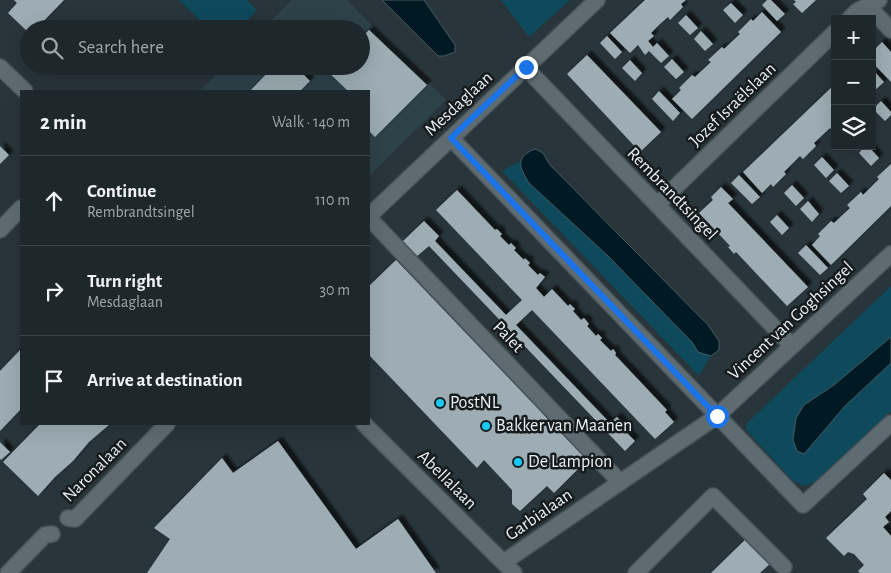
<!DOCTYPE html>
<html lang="en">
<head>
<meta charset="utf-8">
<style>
	:root { --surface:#1e282c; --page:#263034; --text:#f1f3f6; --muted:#a1a6a9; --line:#3c4448 }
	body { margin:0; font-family:"Alegreya Sans",sans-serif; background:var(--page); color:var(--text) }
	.controls { position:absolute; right:15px; top:15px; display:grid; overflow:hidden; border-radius:0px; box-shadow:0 5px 20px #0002 }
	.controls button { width:45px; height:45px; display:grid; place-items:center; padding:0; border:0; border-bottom:1px solid var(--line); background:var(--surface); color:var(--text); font:25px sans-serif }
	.stop { position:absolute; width:15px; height:15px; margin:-11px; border:4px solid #1a73e8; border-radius:50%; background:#fff }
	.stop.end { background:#1a73e8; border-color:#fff; box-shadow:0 1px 5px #0008 }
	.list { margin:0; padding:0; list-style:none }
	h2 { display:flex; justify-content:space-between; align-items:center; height:65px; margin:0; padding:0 20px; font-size:21px }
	h2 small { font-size:16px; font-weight:400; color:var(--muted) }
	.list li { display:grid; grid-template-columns:32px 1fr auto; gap:15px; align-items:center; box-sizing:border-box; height:90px; padding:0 20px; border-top:1px solid var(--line) }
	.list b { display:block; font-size:19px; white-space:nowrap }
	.list p { margin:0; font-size:16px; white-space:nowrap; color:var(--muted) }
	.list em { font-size:16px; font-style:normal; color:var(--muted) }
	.icon { flex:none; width:28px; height:28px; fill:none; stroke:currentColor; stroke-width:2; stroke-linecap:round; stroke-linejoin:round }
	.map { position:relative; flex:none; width:891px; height:573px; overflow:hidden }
	.search { position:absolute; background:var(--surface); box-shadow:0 5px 20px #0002; left:20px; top:20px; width:350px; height:55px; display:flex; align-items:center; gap:12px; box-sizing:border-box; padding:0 18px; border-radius:28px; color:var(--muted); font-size:19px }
	.panel { position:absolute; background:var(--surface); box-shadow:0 5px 20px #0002; left:20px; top:90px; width:350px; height:335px; border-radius:0px }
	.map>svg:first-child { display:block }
	.built { fill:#2e424a }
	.green { fill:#0e495c }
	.water { fill:#001a23; stroke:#465a62 }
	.building { fill:#9dadb3; filter:url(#shadow) }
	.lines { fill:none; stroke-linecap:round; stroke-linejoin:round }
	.street-casing { stroke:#485458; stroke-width:18 }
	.street { stroke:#5e6c72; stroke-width:15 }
	.route { stroke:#1a73e8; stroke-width:6 }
	.poi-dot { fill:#15cafb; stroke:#161c1e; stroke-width:2 }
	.labels { text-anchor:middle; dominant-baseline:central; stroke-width:5; stroke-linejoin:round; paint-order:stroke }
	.street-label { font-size:18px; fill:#e9f1f5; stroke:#161c1e }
	.poi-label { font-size:18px; fill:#e9f1f5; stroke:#161c1e; text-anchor:start }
</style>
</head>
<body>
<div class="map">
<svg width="891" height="573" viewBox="0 0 891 573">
	<defs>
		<filter id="shadow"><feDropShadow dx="4.5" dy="-4.5" stdDeviation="1" flood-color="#0009"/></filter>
	</defs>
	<rect width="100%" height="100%" fill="#28353a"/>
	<!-- built -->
	<path class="built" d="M292,0h55l99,100 -77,76v-85h-170l26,-25h136v-37h-98z"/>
	<!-- green -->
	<path class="green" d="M179,0h68l10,10 -18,19h-30z
		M501,0h69l-41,37z
		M520,161l2,10 7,12 78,72 85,87 6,10 13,4 -12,20 -197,-205z
		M891,286v51l-57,48 -30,20 8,40 33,-39 46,-43v48l-76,71 -11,4 -11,-5 -47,-51v-6z"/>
	<!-- water -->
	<path class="water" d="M382,0h42l31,45v7l-11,4h-6z
		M535,149l8,4 7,12 158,160 11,16v9l-8,6 -13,-4 -6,-10 -85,-87 -78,-72c-10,-16 -14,-26 6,-34z
		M891,337v26l-46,43 -41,48 -7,-3 -4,-11 3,-22 8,-13 30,-20z"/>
	<!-- building -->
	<path class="building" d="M14,0h50l-28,29h-7v4l-21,-20 9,-10z
		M645,0h41l-5,4 2,3 -13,13 -2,-3 -8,7 -9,9 3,3 -6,5 5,6 4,-4 12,13 -8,7 -12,-12 -4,4 -7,-10 -8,8 -20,-20z
		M767,0h4l14,14 -8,7 -15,-16z
		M794,0h22l-14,13 -9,-9 3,-2z
		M731,3l12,12 -8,8 -12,-13z
		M762,12l19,20 -89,87 -20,-20 9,-9 -2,-2 13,-13 3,2 16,-15 -3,-2 14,-13 2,2 16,-15 -2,-2 13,-13 2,2z
		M686,15l12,13 -8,7 -12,-12z
		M369,30l58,55 -52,52 -6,-6v-40h-21l-26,-25h39v-28z
		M701,31l12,13 -8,7 -11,-12z
		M607,36l15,16 -7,7 -15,-16z
		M882,42l9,10v30l-19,-20v-10z
		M587,55l74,77 -21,20 -73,-78z
		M672,59l12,13 -8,7 -12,-12z
		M630,60l12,13 -7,8 -13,-13z
		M274,66h21l15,15 -10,10h-50z
		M872,69l12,13 -12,11z
		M835,84v44l-3,2 -2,-2 -16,15 2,3 -13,13 -3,-3 -16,16 2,2 -13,13 -2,-3 -9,9 -19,-21z
		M659,91l21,22 -7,8 -21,-22z
		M881,101l10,11v3l-6,6 -12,-12z
		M0,146l9,9 -9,9z
		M865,146h3l11,12 -8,8 -12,-13z
		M822,157l12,13 -8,8 -12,-13z
		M891,164v42l-60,59 -19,-20 8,-9 -2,-2 13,-13 3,2 16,-15 -3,-3 14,-13 2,3 16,-16 -2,-2z
		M837,173l12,13 -8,7 -12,-12z
		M739,175l21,22 -8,7 -21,-21z
		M792,185l12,13 -8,8 -12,-13z
		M721,187l12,12 -5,4 80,84 -21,19 -51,-54 -2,2 -6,-7 2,-1 -31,-33 14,-13 -2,-3z
		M457,190l38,40 2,-1 5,5 -2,2 9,9 2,-2 5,5 -2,2 10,10 1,-2 5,5 -2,2 10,10 2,-2 5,4 -9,11 8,9 8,-8 16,17 2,-2 5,5 -2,2 8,9 3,-2 5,6 -2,2 9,10 2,-2 4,4 -2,2 11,11 2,-2 3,4 -1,2 52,55 -2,2 9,10 -19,17 -123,-129 -16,15 94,98 7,-6 6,6 -3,3 15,15 -10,10 -196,-205 -13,11 -14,-15 22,-21 15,15 -4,5 71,74 16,-15 -86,-90z
		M808,201l11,13 -7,8 -12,-13z
		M777,215l12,13 -7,7 -12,-13z
		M806,245l22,23 -8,7 -22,-22z
		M396,260l191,200 -33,33 -7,-7 -27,25 -8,-7v-14l-28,-30 -7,8 -108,-113v-69z
		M21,349v60l-21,22v-60z
		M40,424h70l-21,18 -16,19 -18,16 -17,19 -35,-34z
		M278,441l78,108 42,-30 38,54h-289l23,-34 -16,-11 68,-70 11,15z
		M0,442l10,10 -9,8 -1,-1z
		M884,473l7,7v31l-6,6 4,5 -6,5 8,9v37h-31l-2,-2 6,-6 -10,-11 -6,-2 -4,4 -18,-18 41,-39 -4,-5z
		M749,536l24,25 -13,12h-49z"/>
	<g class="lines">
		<defs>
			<path id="street" d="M868,6l23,24
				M849,19l8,-8 22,-11
				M0,67l25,24
				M525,67l267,279
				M451,138l352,367 88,-82
				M657,205l178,-173
				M369,216l228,-216
				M369,218l251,264
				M0,230l21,-22
				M364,424l150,149
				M68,518l7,1 92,-95
				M504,562l213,-146 174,-162
				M8,573l37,-38 7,-1
				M636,573l77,-77 71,71"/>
		</defs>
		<!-- street casing -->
		<use href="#street" class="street-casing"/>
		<!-- street -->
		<use href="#street" class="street"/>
	</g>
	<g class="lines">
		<!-- route -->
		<path class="route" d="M526,67l-75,71 266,278"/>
	</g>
	<!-- markers -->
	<g class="poi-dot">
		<circle cx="440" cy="403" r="5"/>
		<circle cx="486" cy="426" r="5"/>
		<circle cx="518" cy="462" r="5"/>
	</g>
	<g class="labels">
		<!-- street labels -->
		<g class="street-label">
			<text transform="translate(459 104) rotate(-43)">Mesdaglaan</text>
			<text transform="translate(733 105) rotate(-44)">Jozef Israëlslaan</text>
			<text transform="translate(672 194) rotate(46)">Rembrandtsingel</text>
			<text transform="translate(791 321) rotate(-43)">Vincent van Goghsingel</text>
			<text transform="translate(508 337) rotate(46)">Palet</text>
			<text transform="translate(95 470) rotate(-45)">Naronalaan</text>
			<text transform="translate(447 480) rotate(45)">Abellalaan</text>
			<text transform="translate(539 515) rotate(-35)">Garbialaan</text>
		</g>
		<!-- poi labels -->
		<g class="poi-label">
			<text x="450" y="403">PostNL</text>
			<text x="496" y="426">Bakker van Maanen</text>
			<text x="528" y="462">De Lampion</text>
		</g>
	</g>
</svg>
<div class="controls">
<button>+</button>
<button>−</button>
<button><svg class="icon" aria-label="layers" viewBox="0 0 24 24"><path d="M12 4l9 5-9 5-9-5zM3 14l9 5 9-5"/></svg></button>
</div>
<div class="stop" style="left:717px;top:416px"></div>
<div class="stop end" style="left:526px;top:67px"></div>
<div class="search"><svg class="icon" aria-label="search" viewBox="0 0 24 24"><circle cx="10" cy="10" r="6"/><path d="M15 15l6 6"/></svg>Search here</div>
<section class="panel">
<h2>2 min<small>Walk · 140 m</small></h2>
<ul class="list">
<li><svg class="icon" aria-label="ahead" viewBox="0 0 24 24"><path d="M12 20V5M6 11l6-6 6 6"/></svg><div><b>Continue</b><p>Rembrandtsingel</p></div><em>110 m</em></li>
<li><svg class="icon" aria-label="right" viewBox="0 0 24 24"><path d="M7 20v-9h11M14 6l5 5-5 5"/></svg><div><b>Turn right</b><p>Mesdaglaan</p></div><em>30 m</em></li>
<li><svg class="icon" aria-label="arrive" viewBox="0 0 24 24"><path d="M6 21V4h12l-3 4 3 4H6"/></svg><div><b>Arrive at destination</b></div></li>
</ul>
</section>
</div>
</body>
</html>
